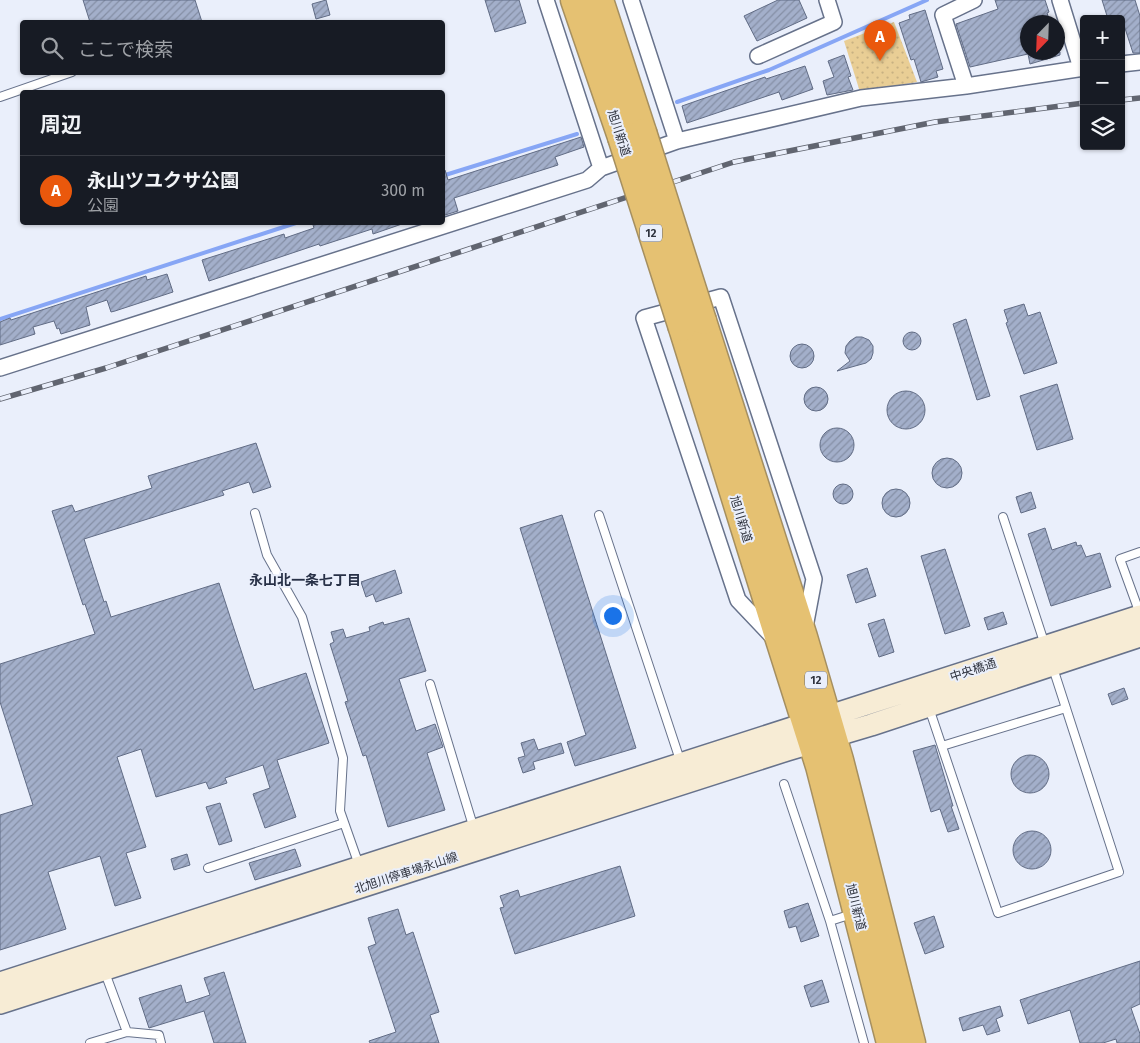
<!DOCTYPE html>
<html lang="ja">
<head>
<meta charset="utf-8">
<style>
	:root { --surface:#171b24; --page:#20242c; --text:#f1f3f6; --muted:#9ea1a6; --line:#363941; --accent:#ea580c }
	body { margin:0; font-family:"Fira Sans","Noto Sans JP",sans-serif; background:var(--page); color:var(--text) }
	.controls { position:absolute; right:15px; top:15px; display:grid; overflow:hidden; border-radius:5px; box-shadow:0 1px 4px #0004 }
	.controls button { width:45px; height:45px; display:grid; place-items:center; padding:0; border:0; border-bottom:1px solid var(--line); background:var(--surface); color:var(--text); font:25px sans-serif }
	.compass { position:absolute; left:1020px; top:15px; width:45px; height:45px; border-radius:50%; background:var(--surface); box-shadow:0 1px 4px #0004; rotate:203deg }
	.you { position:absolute; left:612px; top:615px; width:18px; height:18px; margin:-12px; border:4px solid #fff; border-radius:50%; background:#1a73e8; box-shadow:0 0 0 8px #1a73e833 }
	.badge { display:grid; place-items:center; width:32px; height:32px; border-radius:50%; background:var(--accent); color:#fff; font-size:16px; font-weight:700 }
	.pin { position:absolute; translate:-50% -41px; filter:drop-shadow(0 1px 2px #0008) }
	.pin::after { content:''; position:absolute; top:26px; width:18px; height:15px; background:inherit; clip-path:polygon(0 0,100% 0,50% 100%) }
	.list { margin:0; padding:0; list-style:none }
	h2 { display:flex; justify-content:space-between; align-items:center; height:65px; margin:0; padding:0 20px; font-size:21px }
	h2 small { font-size:16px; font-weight:400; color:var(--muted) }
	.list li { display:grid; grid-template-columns:32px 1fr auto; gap:15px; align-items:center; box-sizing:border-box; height:70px; padding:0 20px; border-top:1px solid var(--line) }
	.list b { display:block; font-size:19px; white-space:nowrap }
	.list p { margin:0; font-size:16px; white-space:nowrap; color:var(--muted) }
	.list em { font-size:16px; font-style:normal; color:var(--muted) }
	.icon { flex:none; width:28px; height:28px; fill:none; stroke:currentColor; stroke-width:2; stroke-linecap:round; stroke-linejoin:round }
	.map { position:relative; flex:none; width:1140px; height:1043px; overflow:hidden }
	.search { position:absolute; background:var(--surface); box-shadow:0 1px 4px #0004; left:20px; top:20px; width:425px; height:55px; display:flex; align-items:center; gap:12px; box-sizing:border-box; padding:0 18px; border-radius:5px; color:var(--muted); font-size:19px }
	.panel { position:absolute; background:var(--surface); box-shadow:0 1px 4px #0004; left:20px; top:90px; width:425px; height:135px; border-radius:5px }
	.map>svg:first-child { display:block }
	.park { fill:url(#park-dots) }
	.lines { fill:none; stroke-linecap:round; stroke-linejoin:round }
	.stream { stroke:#87a6f5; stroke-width:4 }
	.building { fill:url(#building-hatch); stroke:#616c85 }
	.lane-casing { stroke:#67728b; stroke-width:10 }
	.street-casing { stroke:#67728b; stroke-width:18 }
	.secondary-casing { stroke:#67728b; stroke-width:24 }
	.highway-casing { stroke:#a58f60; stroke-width:29 }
	.lane { stroke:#fff; stroke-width:8 }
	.street { stroke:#fff; stroke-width:15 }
	.secondary { stroke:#f7ecd5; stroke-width:21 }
	.highway { stroke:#e5c172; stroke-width:26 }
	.rail-casing { stroke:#616570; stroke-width:5.5 }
	.rail { stroke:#eaeffb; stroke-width:4; stroke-dasharray:11; stroke-linecap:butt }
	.highway-bridge-casing { stroke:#a58f60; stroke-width:29; stroke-linecap:butt }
	.highway-bridge { stroke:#e5c172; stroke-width:26 }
	.labels { text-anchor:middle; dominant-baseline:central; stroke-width:4; stroke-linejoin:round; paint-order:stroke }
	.shield { fill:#eaeffb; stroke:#676b77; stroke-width:1 }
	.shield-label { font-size:11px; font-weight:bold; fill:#2f333e }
	.street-label { font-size:12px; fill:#2f333e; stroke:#eaeffb }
	.neighbourhood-label { font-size:14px; font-weight:bold; fill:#283147; stroke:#eaeffb }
</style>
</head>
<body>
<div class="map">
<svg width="1140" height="1043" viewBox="0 0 1140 1043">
	<defs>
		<pattern id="park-dots" width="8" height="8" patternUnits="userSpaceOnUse" patternTransform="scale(1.25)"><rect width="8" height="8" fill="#e9ce95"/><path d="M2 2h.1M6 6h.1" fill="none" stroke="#c8b182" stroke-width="1.8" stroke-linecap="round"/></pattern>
		<pattern id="building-hatch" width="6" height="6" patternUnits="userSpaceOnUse" patternTransform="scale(1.25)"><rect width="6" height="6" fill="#a3afca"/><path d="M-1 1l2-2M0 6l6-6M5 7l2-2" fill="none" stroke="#858fa5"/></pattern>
	</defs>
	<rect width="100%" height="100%" fill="#eaeffb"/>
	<!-- park -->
	<path class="park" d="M894,22l23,60 -57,10 -16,-51z"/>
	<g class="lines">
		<!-- stream -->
		<path class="stream" d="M677,102l92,-32 158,-70
			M442,176l135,-42
			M0,319l299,-97"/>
	</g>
	<!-- building -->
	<path class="building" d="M83,0h112l7,22h-112z
		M326,0l4,15 -14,4 -4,-15z
		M485,0h34l7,23 -31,9z
		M778,0h21l8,18 -50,23 -13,-25z
		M995,0h50l4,12 -2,1 3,9h-22v30h32v3l-30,9 -2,-10 -58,13 -14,-43 42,-15z
		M1102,0h33l5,16v37h-7l-11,-34h-14z
		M925,10l18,59 -7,2 2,6 -17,5 -7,-23 -3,1 -12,-37 11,-4 -1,-4z
		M844,55l7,21 -3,1 5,13 -26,5 -4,-14 11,-4 -6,-16z
		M805,66l8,23 -31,11 -3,-8 -92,31 -5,-17 83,-29 1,2z
		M581,137l3,10 -29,10 3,8 -104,33 4,13 -16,5v-46h3l3,10z
		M312,222h90v2l-29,10 -1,-5 -52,17 -1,-2 -110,37 -7,-21 82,-26 1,4 29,-10z
		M167,274l6,18 -58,19 -4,1 -4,-12 -21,7 4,18 -29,9 -2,-6 -2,1 -3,-8 -21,6 2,7 -35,11v-23l10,-4 1,2 135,-44 1,4z
		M1024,304l4,12 12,-4 17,51 -33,11 -18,-51 2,-1 -4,-12z
		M966,319l24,77 -13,4 -24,-76z
		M903 341a9 9 0 1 1 18 0a9 9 0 1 1-18 0Z
		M856,337h6l7,3 4,6v7l-2,6 -5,4 -29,8 13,-10 -5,-8 1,-7 4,-5z
		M790 356a12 12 0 1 1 24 0a12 12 0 1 1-24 0Z
		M1057,384l16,55 -36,11 -17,-54z
		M804 399a12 12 0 1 1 24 0a12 12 0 1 1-24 0Z
		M887 410a19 19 0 1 1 38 0a19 19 0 1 1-38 0Z
		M820 445a17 17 0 1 1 34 0a17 17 0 1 1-34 0Z
		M256,443l15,44 -18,6 -4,-11 -27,9 2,4 -140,44 20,63 2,-1 5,16 108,-34 35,107 52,-17 23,70 -52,17 19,57 -31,11 -12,-34 17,-6 -7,-23 -38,13 2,5 -18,6 -3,-7 -50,15 -15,-48 -24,8 29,90 -20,6 15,45 -26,8 -15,-50 -52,16 18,57 -66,21v-135l33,-10 -33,-103v-38l95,-30 -10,-30 -2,1 -31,-94 20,-6 3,7 77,-24 -4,-12z
		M932 473a15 15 0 1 1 30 0a15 15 0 1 1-30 0Z
		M833 494a10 10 0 1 1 20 0a10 10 0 1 1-20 0Z
		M882 503a14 14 0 1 1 28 0a14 14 0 1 1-28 0Z
		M1031,492l5,16 -15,5 -5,-16z
		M562,515l74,233 -61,18 -8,-24 19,-7 -66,-207z
		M1045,528l7,22 24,-8 1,4 4,-1 5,12 14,-4 11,34 -60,19 -23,-72z
		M945,549l25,77 -25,8 -24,-78z
		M867,568l9,28 -20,7 -9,-28z
		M395,570l7,23 -26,9 -3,-8 -7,3 -5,-15z
		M1003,612l4,12 -19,6 -4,-12z
		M409,618l17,53 -27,8 17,52 19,-7 8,23 -16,6 18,57 -57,17 -22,-72 -3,1 -18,-54 3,-1 -18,-57 4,-2 -3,-10 12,-3 3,9 24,-7 -1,-4 14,-5 1,3z
		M884,619l10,33 -15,5 -11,-33z
		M1124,688l4,11 -16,6 -4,-11z
		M534,739l4,11 23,-7 3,10 -31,9 2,7 -12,4 -5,-15 7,-2 -4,-13z
		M935,745l18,61h-2l8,23 -11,3 -8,-23 -9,3 -18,-61z
		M1011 774a19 19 0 1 1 38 0a19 19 0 1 1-38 0Z
		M220,803l12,38 -13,4 -13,-38z
		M1013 850a19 19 0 1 1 38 0a19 19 0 1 1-38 0Z
		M295,849l6,17 -46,14 -6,-17z
		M187,854l3,11 -16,5 -3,-11z
		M620,866l15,50 -120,38 -15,-46 4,-1 -4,-11 18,-6 2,7z
		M808,903l11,33 -18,6 -5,-16 -7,2 -5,-17z
		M398,909l8,26 7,-3 26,80 -9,3 9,28h-69l-1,-2 27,-9 -28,-85 8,-3 -8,-26z
		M934,916l10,31 -19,7 -11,-31z
		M1140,961v43l-9,4 9,26v9h-23l-1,-4 -13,4h-23l-10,-33 -42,14 -8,-24z
		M224,972l22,71h-32l-10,-32 -55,17 -10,-30 42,-13 5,18 24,-8 -6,-17z
		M822,980l7,22 -18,5 -7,-21z
		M1000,1006l3,10 -7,3 4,12 -13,4 -4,-10 -20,6 -4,-13z"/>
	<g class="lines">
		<defs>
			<path id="lane" d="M0,97l72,-25
				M255,513l12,42 35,62 41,141 -3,53 19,54
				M599,515l82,248
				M1003,517l42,128
				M1140,552l-20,7 20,55
				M430,684l44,145
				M929,708l69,205 121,-41 -66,-204
				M942,746l124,-38
				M784,784l46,137 34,122
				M208,868l136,-45
				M830,921l22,-7
				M104,970l23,62
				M90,1043l37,-11 32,3 2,8"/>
			<path id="street" d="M546,0l55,168 76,-27 184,-43 105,-12 118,-18
				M631,0l46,141
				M1060,0l21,68
				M758,56l76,-34 -7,-22
				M1121,64l19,-2
				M966,86l-23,-71 31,-15
				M0,368l587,-188 14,-12
				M773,637l-35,-37 -94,-282 77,-21 93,282 -9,48"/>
			<path id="secondary" d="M0,983l1140,-367
				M0,1003l787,-253 84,-25 269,-89"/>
			<path id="highway" d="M574,0l47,137
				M600,0l43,132
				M703,321l101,316 36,123 72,283
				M682,328l98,315 39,123 71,277"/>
		</defs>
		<!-- lane casing -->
		<use href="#lane" class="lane-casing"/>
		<!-- street casing -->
		<use href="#street" class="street-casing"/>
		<!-- secondary casing -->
		<use href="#secondary" class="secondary-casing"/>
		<!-- highway casing -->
		<use href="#highway" class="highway-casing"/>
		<!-- lane -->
		<use href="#lane" class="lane"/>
		<!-- street -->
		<use href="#street" class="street"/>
		<!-- secondary -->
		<use href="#secondary" class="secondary"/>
		<!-- highway -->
		<use href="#highway" class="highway"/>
		<defs>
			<path id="rail" d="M1121,100l19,-2
				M0,399l106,-31 628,-206 201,-40 149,-19"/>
		</defs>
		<!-- rail casing -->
		<use href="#rail" class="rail-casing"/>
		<!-- rail -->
		<use href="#rail" class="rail"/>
		<defs>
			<path id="highway-bridge" d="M643,132l60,189
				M621,137l61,191"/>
		</defs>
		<!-- highway-bridge casing -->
		<use href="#highway-bridge" class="highway-bridge-casing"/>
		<!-- highway-bridge -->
		<use href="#highway-bridge" class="highway-bridge"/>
	</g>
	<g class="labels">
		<!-- shield labels -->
		<g class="shield">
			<rect x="640" y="224.5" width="22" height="17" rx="4"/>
			<rect x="805" y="671.5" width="22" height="17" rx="4"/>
		</g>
		<g class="shield-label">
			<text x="651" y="233">12</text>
			<text x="816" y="680">12</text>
		</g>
		<!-- street labels -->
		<g class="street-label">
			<text transform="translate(619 133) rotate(72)">旭川新道</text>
			<text transform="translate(741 519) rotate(73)">旭川新道</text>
			<text transform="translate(973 670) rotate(-18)">中央橋通</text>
			<text transform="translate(406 873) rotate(-18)">北旭川停車場永山線</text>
			<text transform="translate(856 907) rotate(76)">旭川新道</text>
		</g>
		<!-- neighbourhood labels -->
		<g class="neighbourhood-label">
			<text x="305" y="580">永山北一条七丁目</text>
		</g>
	</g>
</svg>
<div class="controls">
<button>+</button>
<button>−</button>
<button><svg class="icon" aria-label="layers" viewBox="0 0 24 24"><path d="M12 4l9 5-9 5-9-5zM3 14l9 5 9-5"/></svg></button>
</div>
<svg class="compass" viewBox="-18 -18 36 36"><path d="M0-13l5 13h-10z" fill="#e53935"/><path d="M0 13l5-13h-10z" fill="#9ea1a6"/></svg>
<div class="you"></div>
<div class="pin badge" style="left:880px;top:61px">A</div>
<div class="search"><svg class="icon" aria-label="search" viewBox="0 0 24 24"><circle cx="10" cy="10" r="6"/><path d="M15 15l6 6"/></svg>ここで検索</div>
<section class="panel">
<h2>周辺<small></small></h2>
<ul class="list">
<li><span class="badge">A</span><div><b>永山ツユクサ公園</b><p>公園</p></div><em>300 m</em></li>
</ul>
</section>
</div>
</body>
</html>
